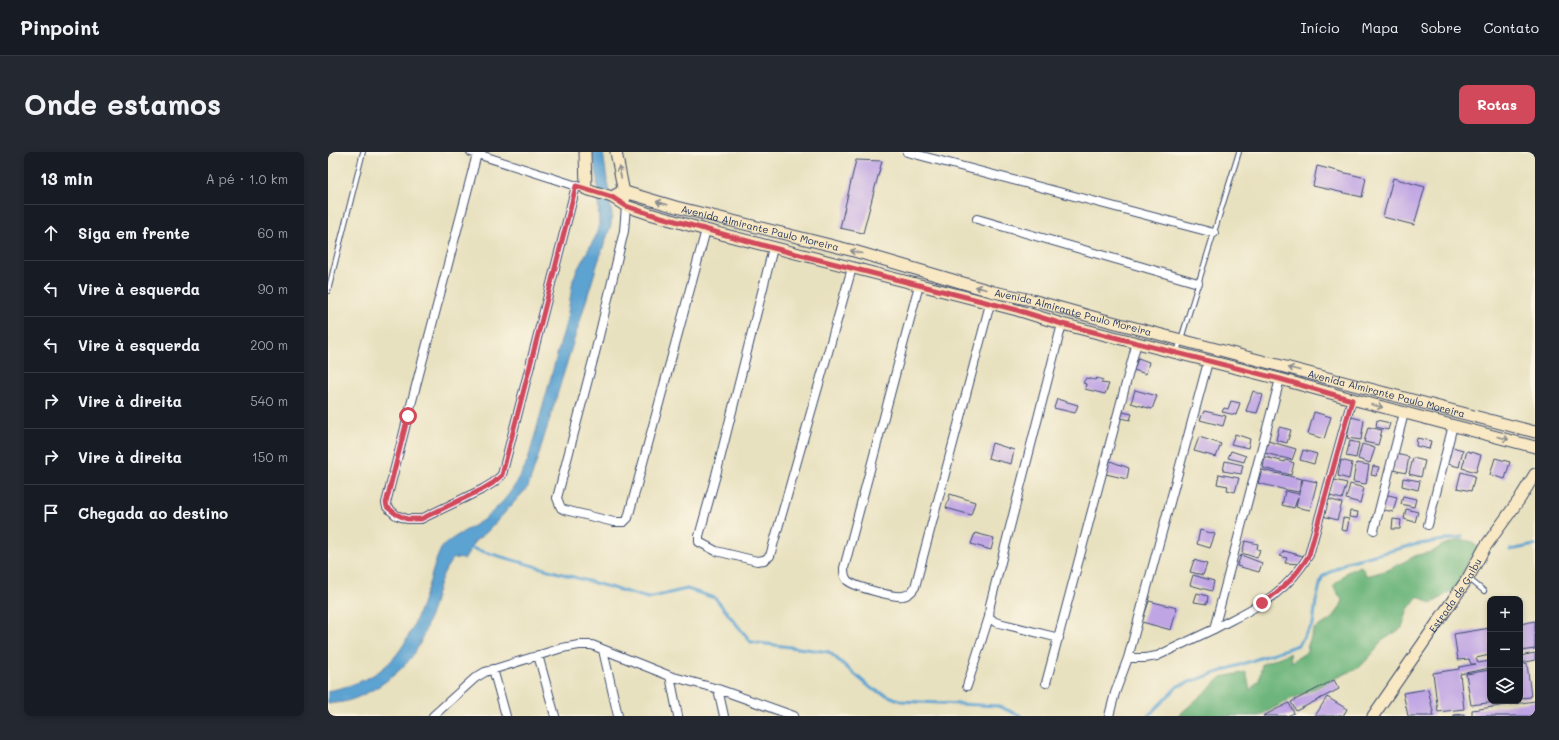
<!DOCTYPE html>
<html lang="pt">
<head>
<meta charset="utf-8">
<style>
	:root { --surface:#171b24; --page:#242831; --text:#f1f3f6; --muted:#9ea1a6; --line:#363941; --accent:#d1495b }
	body { margin:0; font-family:Mali,sans-serif; background:var(--page); color:var(--text) }
	.controls { position:absolute; right:12px; bottom:12px; display:grid; overflow:hidden; border-radius:8px; box-shadow:0 2px 6px #0003 }
	.controls button { width:36px; height:36px; display:grid; place-items:center; padding:0; border:0; border-bottom:1px solid var(--line); background:var(--surface); color:var(--text); font:20px sans-serif }
	.stop { position:absolute; width:12px; height:12px; margin:-9px; border:3px solid #d1495b; border-radius:50%; background:#fff }
	.stop.end { background:#d1495b; border-color:#fff; box-shadow:0 1px 4px #0008 }
	.list { margin:0; padding:0; list-style:none }
	h2 { display:flex; justify-content:space-between; align-items:center; height:52px; margin:0; padding:0 16px; font-size:17px }
	h2 small { font-size:13px; font-weight:400; color:var(--muted) }
	.list li { display:grid; grid-template-columns:26px 1fr auto; gap:12px; align-items:center; box-sizing:border-box; height:56px; padding:0 16px; border-top:1px solid var(--line) }
	.list b { display:block; font-size:15px; white-space:nowrap }
	.list em { font-size:13px; font-style:normal; color:var(--muted) }
	.icon { flex:none; width:22px; height:22px; fill:none; stroke:currentColor; stroke-width:2; stroke-linecap:round; stroke-linejoin:round }
	.map { position:relative; flex:none; width:1207px; height:564px; overflow:hidden; border-radius:8px }
	header { display:flex; align-items:center; gap:24px; box-sizing:border-box; height:56px; padding:0 20px; background:var(--surface); border-bottom:1px solid var(--line) }
	header strong { font-size:19px }
	nav { display:flex; gap:22px; margin-inline-start:auto; font-size:14px }
	.intro { display:flex; align-items:center; justify-content:space-between; box-sizing:border-box; height:96px; padding:0 24px }
	h1 { margin:0; font-size:28px }
	.button { padding:10px 18px; border-radius:8px; background:var(--accent); color:#fff; font-size:14px; font-weight:700 }
	main { display:flex; gap:24px; padding:0 24px }
	aside { flex:1; background:var(--surface); border-radius:8px; box-shadow:0 2px 6px #0003 }
	.map>svg:first-child { display:block }
	.forest { fill:#6db57b; stroke:#44726c }
	.water { fill:#5ba3d1; stroke:#3b6998 }
	.lines { fill:none; stroke-linecap:round; stroke-linejoin:round }
	.stream { stroke:#5ba3d1; stroke-width:3 }
	.building { fill:#c0a5e4 }
	.lane-casing { stroke:#3a4a6d; stroke-width:6 }
	.street-casing { stroke:#3a4a6d; stroke-width:10 }
	.secondary-casing { stroke:#3a4a6d; stroke-width:13 }
	.lane { stroke:#fff; stroke-width:4 }
	.street { stroke:#fff; stroke-width:8 }
	.secondary { stroke:#f8e8c3; stroke-width:11 }
	.oneway { stroke:#8a8c90 }
	.route { stroke:#d1495b; stroke-width:5 }
	.labels { text-anchor:middle; dominant-baseline:central; stroke-width:3; stroke-linejoin:round; paint-order:stroke }
	.street-label { font-size:10px; fill:#1b2f5e; stroke:#fcf5e5 }
</style>
</head>
<body>
<header>
<strong>Pinpoint</strong>
<nav><a>Início</a><a>Mapa</a><a>Sobre</a><a>Contato</a></nav>
</header>
<div class="intro"><h1>Onde estamos</h1><a class="button">Rotas</a></div>
<main>
<aside>
<h2>13 min<small>A pé · 1.0 km</small></h2>
<ul class="list">
<li><svg class="icon" aria-label="ahead" viewBox="0 0 24 24"><path d="M12 20V5M6 11l6-6 6 6"/></svg><div><b>Siga em frente</b></div><em>60 m</em></li>
<li><svg class="icon" aria-label="left" viewBox="0 0 24 24"><path d="M17 20v-9H6M10 6l-5 5 5 5"/></svg><div><b>Vire à esquerda</b></div><em>90 m</em></li>
<li><svg class="icon" aria-label="left" viewBox="0 0 24 24"><path d="M17 20v-9H6M10 6l-5 5 5 5"/></svg><div><b>Vire à esquerda</b></div><em>200 m</em></li>
<li><svg class="icon" aria-label="right" viewBox="0 0 24 24"><path d="M7 20v-9h11M14 6l5 5-5 5"/></svg><div><b>Vire à direita</b></div><em>540 m</em></li>
<li><svg class="icon" aria-label="right" viewBox="0 0 24 24"><path d="M7 20v-9h11M14 6l5 5-5 5"/></svg><div><b>Vire à direita</b></div><em>150 m</em></li>
<li><svg class="icon" aria-label="arrive" viewBox="0 0 24 24"><path d="M6 21V4h12l-3 4 3 4H6"/></svg><div><b>Chegada ao destino</b></div></li>
</ul>
</aside>
<div class="map">
<svg width="1207" height="564" viewBox="0 0 1207 564">
	<rect width="100%" height="100%" fill="#fcf5e5"/>
	<filter id="ink" filterUnits="userSpaceOnUse"><feTurbulence type="fractalNoise" baseFrequency=".025" numOctaves="2"/><feDisplacementMap in="SourceGraphic" scale="8" xChannelSelector="R" yChannelSelector="G"/><feConvolveMatrix kernelMatrix="1 2 1 2 8 2 1 2 1" color-interpolation-filters="sRGB"/></filter>
	<filter id="wash" filterUnits="userSpaceOnUse"><feTurbulence type="fractalNoise" baseFrequency=".012" numOctaves="4" result="noise"/><feDisplacementMap in="SourceGraphic" scale="16" xChannelSelector="R" yChannelSelector="G"/><feGaussianBlur stdDeviation="0.9" result="paint"/><feColorMatrix in="noise" values="0 0 0 0 0 0 0 0 0 0 0 0 0 0 0 0 0 1.4 0 .05"/><feComposite in="paint" operator="in"/></filter>
	<g filter="url(#wash)">
		<rect width="100%" height="100%" fill="#e8e1bf"/>
		<!-- forest -->
		<path class="forest" d="M1132,388l10,1 9,7 -10,11 -12,28 -26,17 -13,-8 -10,13 -6,19 -22,14 -5,9 -15,16 -73,34 -28,15h-81l44,-39 24,-5 4,18 9,-10 3,-16 28,-11 1,9 16,-10 1,-7 6,-16c17,-9 21,-11 29,-28l-10,-15 14,-14 14,-6 6,10 21,-6 29,-15 15,-3 11,-7z"/>
		<!-- water -->
		<path class="water" d="M264,0h11l9,63 -1,10 -13,37 -61,198 -9,27 -40,44 -14,11 -9,17 -11,-1c-13,13 -16,32 -21,49 -6,17 -10,34 -20,48 -14,20 -46,42 -70,47 -5,1 -10,1 -15,2v-13c67,-14 79,-44 100,-104 4,-12 7,-27 13,-38 5,-9 32,-22 42,-29 23,-19 33,-33 45,-60l39,-141 6,-39 4,-10 20,-36 2,-11 -2,-48z"/>
		<g class="lines">
			<!-- stream -->
			<path class="stream" d="M139,395l181,51 39,-9 28,9 36,44 78,10 43,37 29,12 97,5 23,10
				M1182,398l25,-5
				M820,564l30,-30 120,-41 15,-21 3,-23 6,-24 25,-15 67,-17 48,-8"/>
		</g>
		<g id="blocks">
			<!-- building -->
			<path class="building" d="M528,8l26,1 -19,72 -23,-5z
				M989,14l49,12 -4,19 -49,-11z
				M1065,26l32,9 -11,38 -31,-8z
				M810,206l11,4 -3,12 -12,-4z
				M758,226l9,2 2,-2 6,2 -2,3 8,1 -4,10 -20,-5 1,-5 -3,-1z
				M807,238l22,6 -5,13 -21,-6z
				M925,239l10,4 -6,18 -11,-2z
				M729,247l21,6 -3,8 -21,-5z
				M903,249l9,2 -4,12 -14,-3 2,-4 4,1z
				M876,259l22,5 -3,10 -23,-6z
				M795,260l9,2 -2,6 -9,-2z
				M986,260l17,5 -7,22 -16,-5z
				M1023,265l13,3 -3,20 -14,-2z
				M1049,268l13,3 -2,7 -12,-3z
				M951,275l12,3 -4,13 -11,-3z
				M1040,275l14,3 -4,15 -14,-3z
				M907,282l15,5 -2,9 -17,-4z
				M871,285l22,7 -5,13 -22,-6z
				M1089,286l14,3 -2,8 -13,-3z
				M940,289l28,8 -4,11 -27,-7z
				M1022,289l9,2 -3,15 -10,-2z
				M664,291l22,7 -3,14 -23,-6z
				M1034,292l13,4 -5,15 -12,-4z
				M1121,294l14,4 -4,17 -14,-4z
				M975,298l14,4 -3,10 -14,-4z
				M903,299l15,5 -2,6 -16,-4z
				M1139,299l14,4 -5,17 -14,-4z
				M1068,302l13,3 -3,16 -13,-3z
				M937,305l20,5 1,-2 8,3 -3,12 -28,-7z
				M1085,306l12,3 -4,16 -12,-3z
				M1167,306l15,4 -5,17 -15,-4z
				M1013,308l11,3 -3,16 -11,-3z
				M782,309l19,7 -2,11 -21,-5z
				M897,309l18,4 -2,9 -18,-3z
				M1028,311l13,2 -3,19 -13,-2z
				M1045,314l6,1 -3,9 -5,-1z
				M934,318l40,9 -3,13 -17,-3 -24,-6z
				M1133,320l14,4 -4,15 -14,-3z
				M891,322l20,4 -4,14 -8,-2 1,-4 -11,-2z
				M1075,326l17,3 -2,9 -16,-4z
				M975,327l14,3 -7,28 -14,-3 2,-10 -4,11 -12,-3 3,-14 14,3z
				M1006,328l13,3 -5,16 -12,-3z
				M1022,332l14,4 -4,15 -14,-4z
				M622,342l25,8 -4,13 -25,-7z
				M1056,342l13,3 -4,15 -12,-3z
				M1075,344l13,3 -2,8 -13,-3z
				M1000,347l14,4 -5,17 -14,-4z
				M1078,357l12,3 -3,10 -11,-3z
				M1022,359l8,1 -1,6 -8,-1z
				M1015,366l6,1 -2,12 -6,-1z
				M1065,367l8,1 -1,9h-8z
				M872,378l15,4 -5,14 -13,-4z
				M647,381l19,5 -3,12 -20,-6z
				M917,389l13,3 -1,5 3,1 -3,8 -15,-5z
				M956,399l19,5 -2,8 -16,-1 2,-5 -7,-2z
				M913,403l21,8 -3,9 -22,-6z
				M866,408l13,4 -4,11 -13,-3z
				M865,423l21,6 -2,10 -22,-6z
				M869,441l11,3 -1,8 -13,-2z
				M821,449l28,7 -6,22 -29,-8z
				M1207,469v28l-15,2v-27z
				M1162,476v27l-14,3 2,5 12,-2v7l-30,6 4,35 -26,3 -5,-39 26,-4v-2l17,-3h-5l-2,-5 -11,1 -4,-26z
				M1207,501v7l-15,3v-7z
				M1199,511l4,34 -11,1v-33z
				M1162,518v31l5,1 -24,3 -5,-31z
				M1006,528l5,9 -43,22 -5,-9z
				M1100,537l6,27h-26l-5,-23z
				M999,545l20,12 -4,7h-28z
				M1207,549v15h-63v-6z
				M961,551l5,10 -7,3h-24z
				M1136,562v2h-10l-1,-1z"/>
		</g>
	</g>
	<g filter="url(#ink)">
		<use href="#blocks" fill-opacity="0" stroke="#3a4a6d" stroke-width="1"/>
		<g class="lines">
			<defs>
				<path id="lane" d="M0,139l35,-139
					M849,200l62,-200
					M1140,426l16,13"/>
				<path id="street" d="M143,0l109,35
					M579,0l307,81
					M149,2l-69,262 -22,87 1,4 9,8 11,4h14l62,-30 10,-6 9,-8 74,-289
					M298,54l-2,25 -28,118 -39,149 4,10 4,2 49,12h10l4,-4 78,-288
					M649,67l221,64
					M445,96l-57,227 -17,61v6l17,9 41,10 7,-1 6,-4 82,-288
					M591,133l-75,283c0,5 0,8 3,12 5,6 48,18 56,16 6,-1 9,-4 12,-9l75,-283
					M1100,373l25,-100
					M1046,378l30,-117
					M886,477c41,-22 70,-32 95,-74l43,-156
					M731,486l-64,-16 -6,-5 1,-12 72,-281
					M275,498l15,66
					M210,503l17,61
					M800,506h17l12,-2 57,-27 66,-250
					M165,517l13,47
					M342,524l8,40
					M718,531l91,-341
					M639,534l22,-69
					M390,537l6,27
					M105,564l42,-38 10,-6 77,-24 17,-3h13l78,31 48,13 76,27
					M781,564l6,-23 13,-35 80,-296"/>
				<g id="secondary">
					<path d="M257,0l1,37 26,8 14,9 24,8 56,16 311,80 45,14 218,55 72,20 183,48"/>
					<path d="M288,0l9,46"/>
					<path id="s1" d="M284,45l7,-4 6,-1 51,15 178,44 140,41 38,8 61,17 442,115"/>
					<path id="s2" d="M1045,564l95,-138 17,-31 34,-47 16,-26"/>
				</g>
			</defs>
			<!-- lane casing -->
			<use href="#lane" class="lane-casing"/>
			<!-- street casing -->
			<use href="#street" class="street-casing"/>
			<!-- secondary casing -->
			<use href="#secondary" class="secondary-casing"/>
			<!-- lane -->
			<use href="#lane" class="lane"/>
			<!-- street -->
			<use href="#street" class="street"/>
			<!-- secondary -->
			<use href="#secondary" class="secondary"/>
		</g>
		<!-- one-way arrows -->
		<defs><path id="oneway-shaft" d="M-6 0H5M1.5-3L5.5 0L1.5 3" fill="none" stroke-width="1.6" stroke-linecap="round" stroke-linejoin="round"/></defs>
		<g class="oneway">
			<use href="#oneway-shaft" transform="translate(292 20) rotate(-102)"/>
			<use href="#oneway-shaft" transform="translate(334 51) rotate(-164)"/>
			<use href="#oneway-shaft" transform="translate(528 100) rotate(-165)"/>
			<use href="#oneway-shaft" transform="translate(653 136) rotate(-164)"/>
			<use href="#oneway-shaft" transform="translate(966 217) rotate(-166)"/>
			<use href="#oneway-shaft" transform="translate(1049 254) rotate(14)"/>
			<use href="#oneway-shaft" transform="translate(1175 286) rotate(15)"/>
		</g>
	</g>
	<g class="lines" filter="url(#ink)">
		<!-- route -->
		<path class="route" d="M80,264l-22,87 1,4 9,7 11,5h14l62,-30 10,-6 9,-8 74,-289 36,11 14,9 24,8 123,34 244,62 45,14 218,55 72,21 -43,155c-14,23 -25,33 -47,48"/>
	</g>
	<g class="labels">
		<!-- street labels -->
		<g class="street-label">
			<text stroke="none"><textPath href="#s1" startOffset="154">Avenida Almirante Paulo Moreira</textPath></text>
			<text stroke="none"><textPath href="#s1" startOffset="478">Avenida Almirante Paulo Moreira</textPath></text>
			<text stroke="none"><textPath href="#s1" startOffset="802">Avenida Almirante Paulo Moreira</textPath></text>
			<text stroke="none"><textPath href="#s2" startOffset="146">Estrada de Gaibu</textPath></text>
		</g>
	</g>
</svg>
<div class="controls">
<button>+</button>
<button>−</button>
<button><svg class="icon" aria-label="layers" viewBox="0 0 24 24"><path d="M12 4l9 5-9 5-9-5zM3 14l9 5 9-5"/></svg></button>
</div>
<div class="stop" style="left:80px;top:264px"></div>
<div class="stop end" style="left:934px;top:451px"></div>
</div>
</main>
</body>
</html>
